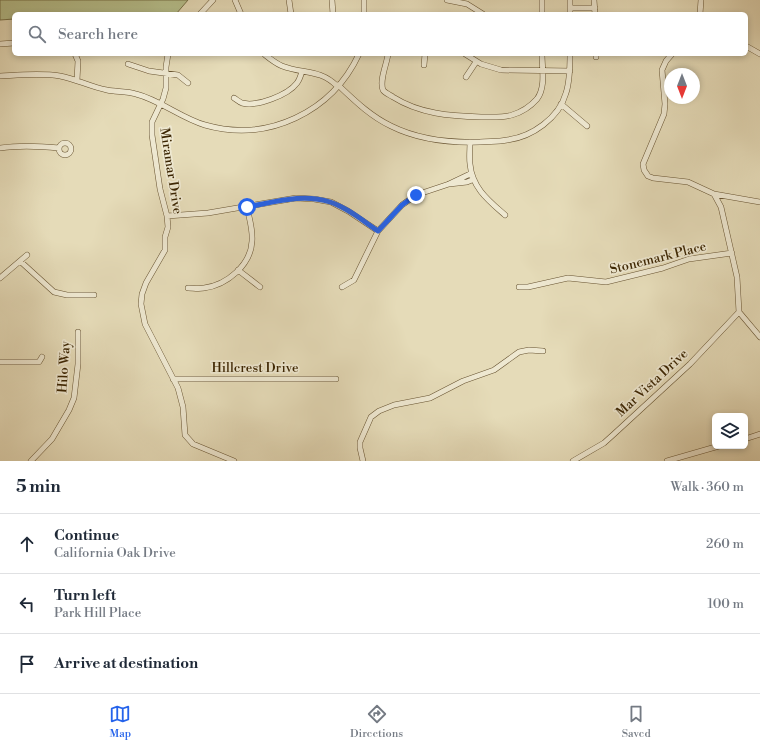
<!DOCTYPE html>
<html lang="en">
<head>
<meta charset="utf-8">
<style>
	:root { --surface:#fff; --page:#f2f2f3; --text:#1f2937; --muted:#747a83; --line:#e0e1e3; --accent:#2563eb }
	body { margin:0; font-family:"Libre Bodoni",serif; background:var(--page); color:var(--text) }
	.controls { position:absolute; right:12px; bottom:12px; display:grid; overflow:hidden; border-radius:6px; box-shadow:0 2px 6px #0003 }
	.controls button { width:36px; height:36px; display:grid; place-items:center; padding:0; border:0; border-bottom:1px solid var(--line); background:var(--surface); color:var(--text); font:20px sans-serif }
	.compass { position:absolute; left:664px; top:68px; width:36px; height:36px; border-radius:50%; background:var(--surface); box-shadow:0 2px 6px #0003; rotate:180deg }
	.stop { position:absolute; width:12px; height:12px; margin:-9px; border:3px solid #2563eb; border-radius:50%; background:#fff }
	.stop.end { background:#2563eb; border-color:#fff; box-shadow:0 1px 4px #0008 }
	.list { margin:0; padding:0; list-style:none }
	h2 { display:flex; justify-content:space-between; align-items:center; height:52px; margin:0; padding:0 16px; font-size:17px }
	h2 small { font-size:13px; font-weight:400; color:var(--muted) }
	.list li { display:grid; grid-template-columns:26px 1fr auto; gap:12px; align-items:center; box-sizing:border-box; height:60px; padding:0 16px; border-top:1px solid var(--line) }
	.list b { display:block; font-size:15px; white-space:nowrap }
	.list p { margin:0; font-size:13px; white-space:nowrap; color:var(--muted) }
	.list em { font-size:13px; font-style:normal; color:var(--muted) }
	.icon { flex:none; width:22px; height:22px; fill:none; stroke:currentColor; stroke-width:2; stroke-linecap:round; stroke-linejoin:round }
	.map { position:relative; flex:none; width:760px; height:461px; overflow:hidden }
	.search { position:absolute; background:var(--surface); box-shadow:0 2px 6px #0003; left:12px; right:12px; top:12px; height:44px; display:flex; align-items:center; gap:10px; box-sizing:border-box; padding:0 14px; border-radius:6px; color:var(--muted); font-size:15px }
	.sheet { height:232px; background:var(--surface) }
	nav { display:flex; justify-content:space-around; align-items:center; box-sizing:border-box; height:56px; border-top:1px solid var(--line); background:var(--surface); font-size:11px; color:var(--muted) }
	nav a { display:grid; justify-items:center; gap:2px }
	nav .on { color:var(--accent) }
	.map>svg:first-child { display:block }
	.green { fill:#b6c08d; stroke:#787248 }
	.lines { fill:none; stroke-linecap:round; stroke-linejoin:round }
	.minor-casing { stroke:#665230; stroke-width:6 }
	.minor { stroke:#eee8d1; stroke-width:5 }
	.route { stroke:#2563eb; stroke-width:5 }
	.labels { text-anchor:middle; dominant-baseline:central; stroke-width:3.5; stroke-linejoin:round; paint-order:stroke }
	.street-label { font-size:13px; fill:#3b2502; stroke:#eee8d1 }
</style>
</head>
<body>
<div class="map">
<svg width="760" height="461" viewBox="0 0 760 461">
	<rect width="100%" height="100%" fill="#e5dbb8"/>
	<filter id="stains"><feTurbulence type="fractalNoise" baseFrequency=".005" numOctaves="4"/><feColorMatrix values="0 0 0 0 .2 0 0 0 0 .09 0 0 0 0 .02 0 0 0 .5 -.17"/></filter>
	<radialGradient id="worn" r=".72"><stop offset=".6" stop-color="#630" stop-opacity="0"/><stop offset="1" stop-color="#630" stop-opacity=".3"/></radialGradient>
	<!-- green -->
	<path class="green" d="M0,0h188l-12,14h-162v5l-14,1z"/>
	<g class="lines">
		<defs>
			<path id="minor" d="M235,0l6,14
				M289,0l2,14
				M332,0l1,14
				M447,0l20,4 16,10
				M542,0v14
				M570,0v14
				M594,0l1,14
				M570,8h25
				M200,14l13,-14
				M364,14v-14
				M700,14l1,-14
				M0,44l14,-1
				M746,46l14,8
				M75,54l3,7 -1,19
				M168,54l-2,13v21l-3,11 -11,23v13l8,54 7,27 1,11 -3,10v13l-19,33 -4,11 -1,10 4,20 33,64 5,19 2,28 8,9 41,17
				M264,54c5,4 11,9 18,12 21,8 38,3 55,20
				M388,54c-1,10 -9,26 -5,36 2,3 7,5 10,7 27,17 57,19 88,20 10,0 21,1 31,-2 10,-3 18,-8 25,-16 9,-12 5,-31 5,-45
				M465,54l16,10 20,6 69,1
				M596,54v3
				M672,54l-6,7 -4,9 3,34 -1,10 -21,50 1,6 4,6 5,2 35,4 26,12 7,13 16,70 2,35 21,25
				M128,64l21,7 29,4 10,8
				M424,65l1,-11
				M0,76c20,-1 41,-3 60,0 16,3 31,11 47,14 9,2 20,1 29,4 24,6 45,24 69,31 63,18 127,-13 154,-71
				M466,77l10,-15
				M338,85c16,15 32,31 53,41 28,14 58,17 89,16 9,-1 18,0 27,-2 25,-3 52,-22 59,-47 4,-12 4,-26 4,-39
				M234,98c2,1 5,4 8,5 15,4 46,-8 55,-20 3,-4 4,-8 5,-12
				M561,104l26,22
				M470,142c0,7 -1,15 0,22 2,24 19,37 35,51
				M59 149a6 6 0 1 1 12 0a6 6 0 1 1-12 0Z
				M0,148c20,-3 39,-2 59,0
				M714,194l46,8
				M167,216l41,-3 88,-15 18,1 17,3 17,9 30,20
				M20,261l34,31 13,3h27
				M238,270l22,17
				M0,278l27,-23
				M342,287l12,-7 24,-49 24,-26 14,-10 33,-11 21,-10 3,3 -1,3 -5,2 -18,2
				M519,287h9l40,-9 38,4 57,-14 26,-9 43,-6
				M188,288c5,0 11,1 16,0 23,-3 47,-23 48,-47 1,-12 -3,-23 -5,-34
				M0,362h39l3,-5
				M173,379h163
				M745,439l15,-5
				M31,461l21,-22 17,-29 5,-12 4,-34v-32
				M363,461l-3,-13v-6l11,-25 8,-6 15,-6 36,-7 33,-17 31,-11 25,-18 10,-2 14,1
				M573,461l31,-18 10,-9 76,-70 49,-52
				M667,461l52,-15"/>
		</defs>
		<!-- minor casing -->
		<use href="#minor" class="minor-casing"/>
		<!-- minor -->
		<use href="#minor" class="minor"/>
	</g>
	<g class="lines">
		<!-- route -->
		<path class="route" d="M247,207c28,-5 56,-14 83,-5 18,6 33,19 48,29l24,-26 14,-10"/>
	</g>
	<g class="labels">
		<!-- street labels -->
		<g class="street-label">
			<text transform="translate(171 171) rotate(81)">Miramar Drive</text>
			<text transform="translate(658 258) rotate(-14)">Stonemark Place</text>
			<text transform="translate(64 367) rotate(-86)">Hilo Way</text>
			<text x="255" y="368">Hillcrest Drive</text>
			<text transform="translate(652 383) rotate(-43)">Mar Vista Drive</text>
		</g>
	</g>
	<rect width="100%" height="100%" filter="url(#stains)"/>
	<rect width="100%" height="100%" fill="url(#worn)"/>
</svg>
<div class="controls">
<button><svg class="icon" aria-label="layers" viewBox="0 0 24 24"><path d="M12 4l9 5-9 5-9-5zM3 14l9 5 9-5"/></svg></button>
</div>
<svg class="compass" viewBox="-18 -18 36 36"><path d="M0-13l5 13h-10z" fill="#e53935"/><path d="M0 13l5-13h-10z" fill="#747a83"/></svg>
<div class="stop" style="left:247px;top:207px"></div>
<div class="stop end" style="left:416px;top:195px"></div>
<div class="search"><svg class="icon" aria-label="search" viewBox="0 0 24 24"><circle cx="10" cy="10" r="6"/><path d="M15 15l6 6"/></svg>Search here</div>
</div>
<section class="sheet">
<h2>5 min<small>Walk · 360 m</small></h2>
<ul class="list">
<li><svg class="icon" aria-label="ahead" viewBox="0 0 24 24"><path d="M12 20V5M6 11l6-6 6 6"/></svg><div><b>Continue</b><p>California Oak Drive</p></div><em>260 m</em></li>
<li><svg class="icon" aria-label="left" viewBox="0 0 24 24"><path d="M17 20v-9H6M10 6l-5 5 5 5"/></svg><div><b>Turn left</b><p>Park Hill Place</p></div><em>100 m</em></li>
<li><svg class="icon" aria-label="arrive" viewBox="0 0 24 24"><path d="M6 21V4h12l-3 4 3 4H6"/></svg><div><b>Arrive at destination</b></div></li>
</ul>
</section>
<nav>
<a class="on"><svg class="icon" aria-label="map" viewBox="0 0 24 24"><path d="M3 6l6-2 6 2 6-2v14l-6 2-6-2-6 2zM9 4v14M15 6v14"/></svg>Map</a>
<a><svg class="icon" aria-label="directions" viewBox="0 0 24 24"><path d="M12 3l9 9-9 9-9-9zM9 14v-3h6M13 9l2 2-2 2"/></svg>Directions</a>
<a><svg class="icon" aria-label="saved" viewBox="0 0 24 24"><path d="M7 4h10v16l-5-4-5 4z"/></svg>Saved</a>
</nav>
</body>
</html>
